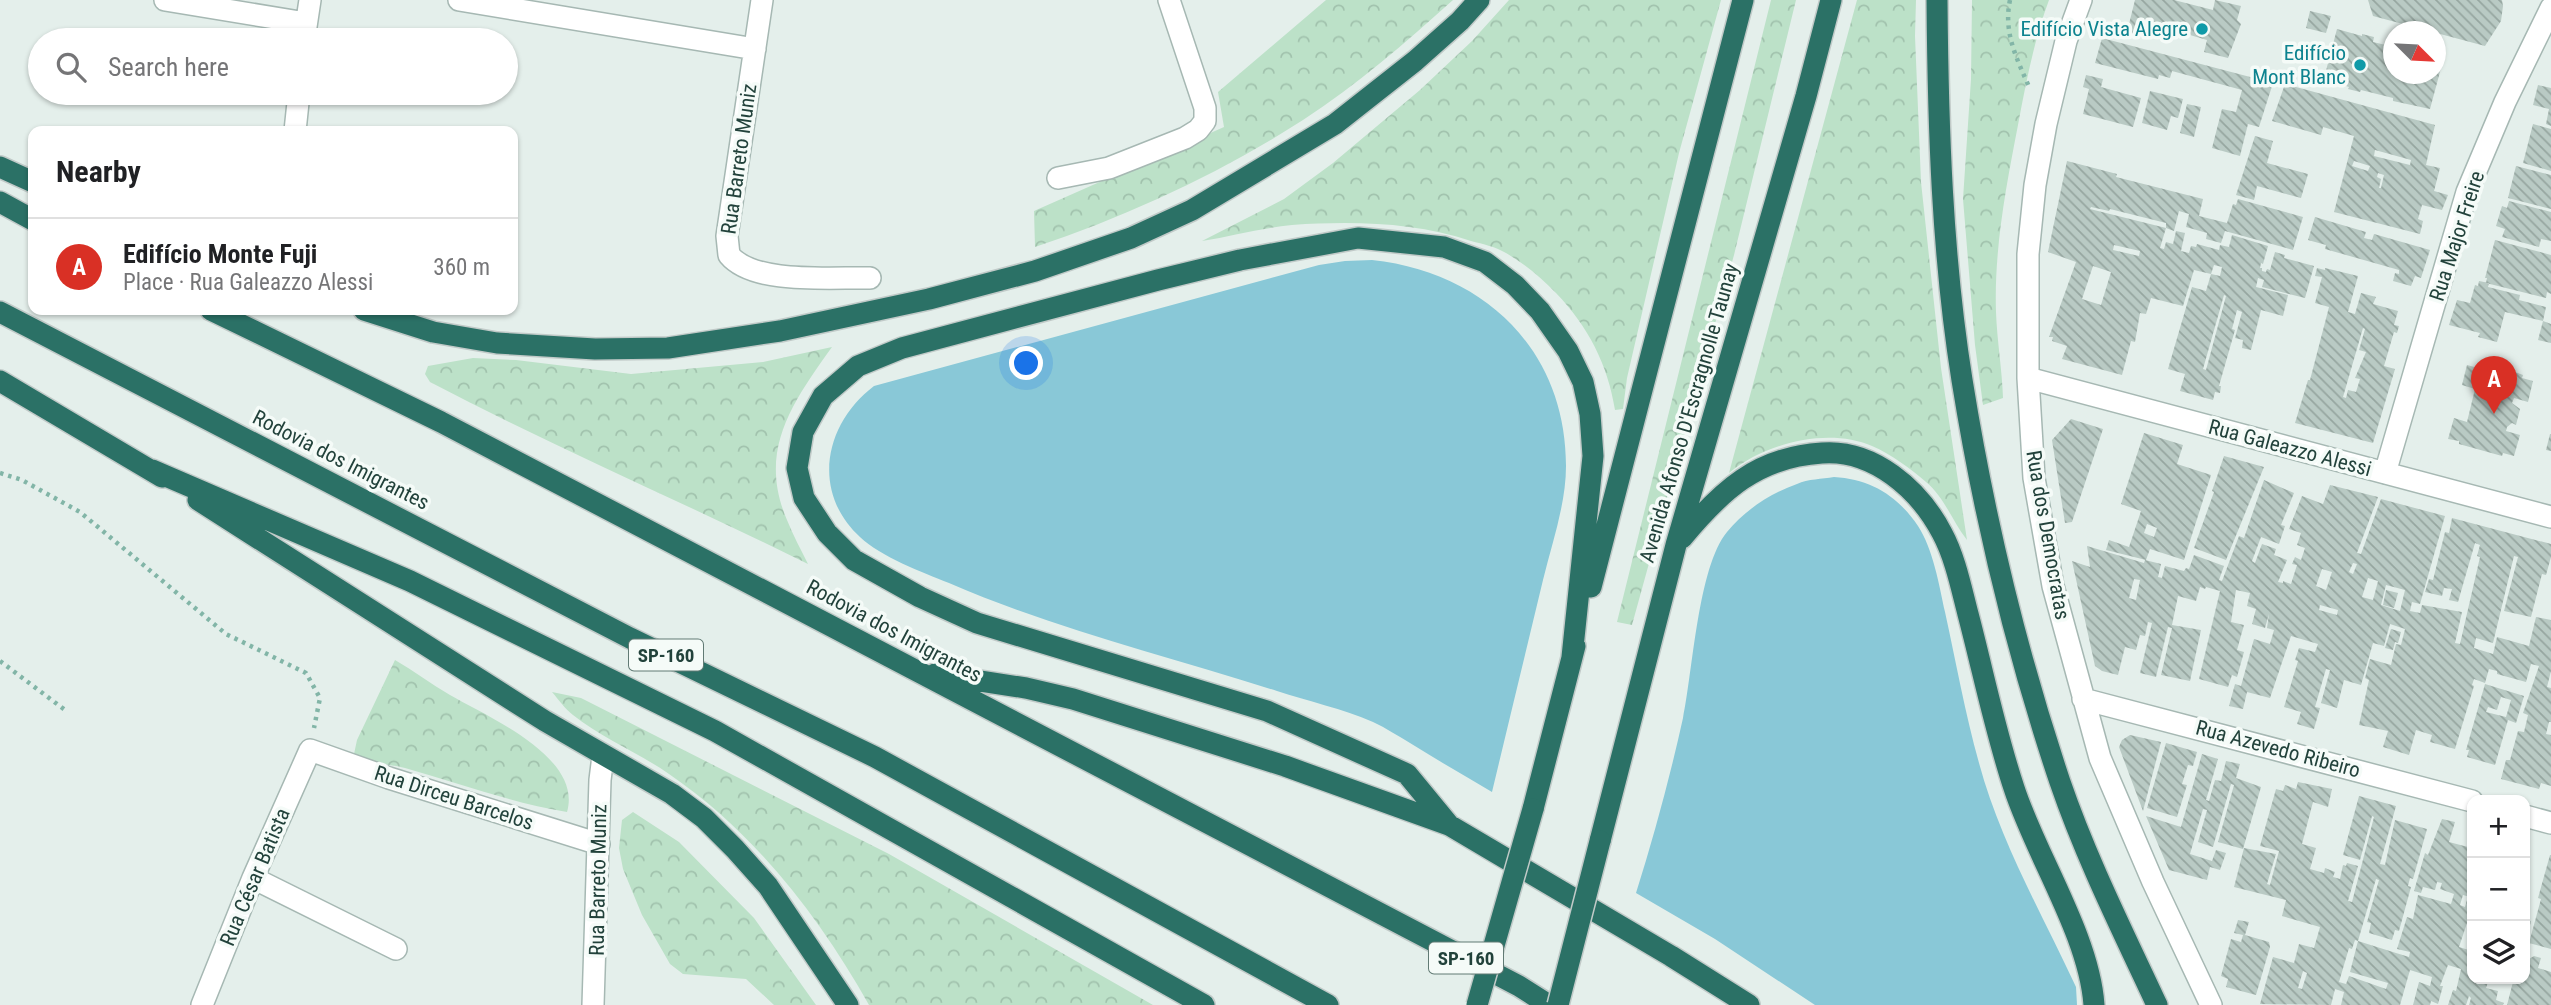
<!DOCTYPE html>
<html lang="en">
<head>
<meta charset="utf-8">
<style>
	:root { --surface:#fff; --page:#f2f2f2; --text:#202124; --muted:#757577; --line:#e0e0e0; --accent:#d93025 }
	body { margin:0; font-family:"Roboto Condensed",sans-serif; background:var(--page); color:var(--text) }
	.controls { position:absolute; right:21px; bottom:21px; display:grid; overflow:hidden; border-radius:14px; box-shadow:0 2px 5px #0004 }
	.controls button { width:63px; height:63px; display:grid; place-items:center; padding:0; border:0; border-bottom:2px solid var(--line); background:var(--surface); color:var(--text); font:35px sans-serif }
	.compass { position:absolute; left:2383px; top:21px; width:63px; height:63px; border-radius:50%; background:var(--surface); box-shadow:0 2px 5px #0004; rotate:114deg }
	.you { position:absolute; left:1027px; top:364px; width:24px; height:24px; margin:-18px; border:5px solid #fff; border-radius:50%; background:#1a73e8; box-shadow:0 0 0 10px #1a73e833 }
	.badge { display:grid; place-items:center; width:46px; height:46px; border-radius:50%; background:var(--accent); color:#fff; font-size:23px; font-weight:700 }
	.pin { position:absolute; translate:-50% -58px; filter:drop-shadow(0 2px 4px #0008) }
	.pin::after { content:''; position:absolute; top:37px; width:24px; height:21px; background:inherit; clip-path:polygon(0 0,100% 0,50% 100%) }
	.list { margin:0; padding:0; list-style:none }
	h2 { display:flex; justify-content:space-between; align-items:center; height:91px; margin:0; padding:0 28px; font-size:30px }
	h2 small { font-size:23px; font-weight:400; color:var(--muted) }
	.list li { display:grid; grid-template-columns:46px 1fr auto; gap:21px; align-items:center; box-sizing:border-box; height:98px; padding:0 28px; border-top:2px solid var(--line) }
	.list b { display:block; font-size:26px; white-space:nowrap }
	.list p { margin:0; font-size:23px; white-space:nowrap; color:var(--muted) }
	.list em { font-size:23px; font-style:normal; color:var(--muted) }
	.icon { flex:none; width:38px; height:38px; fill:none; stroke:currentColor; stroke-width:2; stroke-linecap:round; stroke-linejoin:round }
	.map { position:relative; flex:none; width:2551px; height:1005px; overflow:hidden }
	.search { position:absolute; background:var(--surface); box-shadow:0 2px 5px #0004; left:28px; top:28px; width:490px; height:77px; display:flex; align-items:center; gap:18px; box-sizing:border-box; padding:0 24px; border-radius:38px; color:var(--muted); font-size:26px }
	.panel { position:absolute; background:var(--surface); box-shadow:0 2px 5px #0004; left:28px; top:126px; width:490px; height:189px; border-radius:14px }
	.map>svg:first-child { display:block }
	.forest { fill:url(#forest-crowns) }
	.water { fill:#89c8d7 }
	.building { fill:url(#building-back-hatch); fill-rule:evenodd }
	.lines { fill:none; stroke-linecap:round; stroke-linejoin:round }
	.minor-casing { stroke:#a6b8b3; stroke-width:24 }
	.highway-casing { stroke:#c1cac8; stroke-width:24 }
	.path { stroke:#82b5a7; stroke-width:4.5; stroke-dasharray:3.5 5; stroke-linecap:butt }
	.minor { stroke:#fff; stroke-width:21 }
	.highway { stroke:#2b7166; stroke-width:21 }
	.highway-bridge-casing { stroke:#c1cac8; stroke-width:24; stroke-linecap:butt }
	.highway-bridge { stroke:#2b7166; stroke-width:21 }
	.culture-dot { fill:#0f9aa8; stroke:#f5fbf8; stroke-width:2.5 }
	.labels { text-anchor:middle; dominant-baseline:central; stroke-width:7; stroke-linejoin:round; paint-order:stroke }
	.shield { fill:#f5fbf8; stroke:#617a74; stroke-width:2 }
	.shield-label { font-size:19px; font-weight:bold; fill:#22423b }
	.culture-label { font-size:21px; fill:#0d838f; stroke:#f5fbf8; text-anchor:end }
	.street-label { font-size:21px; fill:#22423b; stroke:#f5fbf8 }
</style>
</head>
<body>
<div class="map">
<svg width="2551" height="1005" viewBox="0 0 2551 1005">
	<defs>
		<pattern id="forest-crowns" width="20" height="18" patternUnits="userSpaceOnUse" patternTransform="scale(1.75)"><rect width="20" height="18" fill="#bce1c8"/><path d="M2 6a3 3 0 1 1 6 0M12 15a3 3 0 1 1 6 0" fill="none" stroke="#a1c2ad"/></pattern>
		<pattern id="building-back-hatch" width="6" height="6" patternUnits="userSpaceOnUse" patternTransform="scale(1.75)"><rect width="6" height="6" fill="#b9cac4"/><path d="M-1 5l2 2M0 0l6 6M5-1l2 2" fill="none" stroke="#96a6a0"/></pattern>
	</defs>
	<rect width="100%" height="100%" fill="#e4efeb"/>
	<!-- forest -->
	<path class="forest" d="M1326,0h127c-48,43 -96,85 -150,120 -84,54 -173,95 -268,127l-1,-36 190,-84 -6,-35z
		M1509,0h212l-42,153 -52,225 -4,31 -8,1c-7,-45 -27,-84 -59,-117 -15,-15 -31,-29 -50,-40 -10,-6 -23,-9 -35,-12 -57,-19 -119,-20 -179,-16 -30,3 -60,11 -90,16l82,-42 49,-36 87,-73 52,-49z
		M1771,0h25l-62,255 -102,370 -15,-3z
		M1857,0h59l-1,36 6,146 20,186 26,172c-15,-19 -22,-42 -41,-58 -15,-13 -35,-28 -54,-36 -44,-19 -107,-3 -143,27z
		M1972,0h77c-15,40 -23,83 -31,125 -12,62 -24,124 -22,187 1,29 6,57 7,86l-20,7 -8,-60 -12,-146 8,-120z
		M832,347c-39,55 -75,103 -45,173 6,15 14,30 21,44 -125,-62 -254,-117 -378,-182l-5,-8 3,-8 45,-8 43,2 115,14 132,-12z
		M395,660c19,11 36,24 55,35 38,22 133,62 117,117 -55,-9 -108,-29 -162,-44 -18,-5 -35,-2 -51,-14l3,-14z
		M552,692l29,6 308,156 264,151h-284c-50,-89 -115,-173 -200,-231 -30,-21 -67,-36 -96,-59 -8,-6 -14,-15 -21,-23z
		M633,812l46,30 75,76 62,87h-42l-28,-26 -63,-5 -13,-10 -28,-49 -19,-46 -4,-21 3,-28z"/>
	<!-- water -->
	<path class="water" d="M1372,260c112,12 194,90 194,206 0,38 -14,77 -23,114 -17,71 -34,141 -51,212 -27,-16 -55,-32 -82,-49 -12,-7 -24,-15 -37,-21 -30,-13 -65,-21 -96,-31 -110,-35 -222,-62 -328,-108 -27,-11 -68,-26 -89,-46 -49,-45 -36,-113 14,-151l445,-121 26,-4z
		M1834,477c36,2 63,18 84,49 15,23 21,58 27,86 11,50 20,101 34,151 21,78 63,151 97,224l1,18h-262l-100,-66 -79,-46c18,-57 34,-116 47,-175 10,-48 15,-151 44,-186 18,-22 44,-39 70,-48 11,-5 25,-5 37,-7z"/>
	<!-- building -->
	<path class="building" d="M2135,0h39l39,10 2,-10 26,6 -4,14 4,4 -13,34 -24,-6 3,-12 -17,-5 -33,-8 -4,12 -26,-7z
		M2368,0h134l1,6 -2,15 -16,25 -112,-30z
		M2310,11l21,5 -5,17 -20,-5z
		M2337,29l25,7v-2l12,3 -1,5 21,5v27h42v-19l8,2 -14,52 -37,-8v-3l-32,-8 -1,2 -12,-3 1,-2 -12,-4v3l-14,-4z
		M2102,38l171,45 -14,44 -11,-3 -8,32 -28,-8 10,-39 14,3 6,-22 -70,-19 -2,7 -11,-3 -1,4 -63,-16z
		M2086,75l17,4 -2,8 40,11 -8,29 -50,-13 6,-25 -6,-2z
		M2285,84l150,41 -9,40 14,3 -6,23 14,4 -6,15 -20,-5 -4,14 5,2 -3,13 -86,-22 20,-76 -31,-9 -2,8 -49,-14zM2375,150l36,10 -1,5 -36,-9zM2354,161l16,5 -2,5 -16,-5zM2378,173l6,2 -3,13h-2l2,-9 -4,-2z
		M2538,85l13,3v38l-5,-2 3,-15 -16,-4z
		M2150,91l33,8 -5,19 -7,-2 -4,14 -25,-7z
		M2187,104l14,3 -7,30 -14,-4z
		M2533,124l18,5v42l-28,-8z
		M2255,136l18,5 -6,22 41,11 -7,24 -44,-12 -3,14 -18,-5z
		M2067,161l50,13 -1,3 87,22 -4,17 28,7 6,-19 3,1 2,-6 65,18 -10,33 -68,-19 -4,12 -15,-4 1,-6 -21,-6 3,-13 -10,-3 -5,20 -8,-3v-5l-56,-14 -1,2 -18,-4 -1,2 76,19 -6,20 4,1 2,-7 7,2 3,-13 9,2 -4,18 8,2 2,-7 5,1 1,-3 22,6 1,-5 9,2 3,-12 36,11 -5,18 -2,-1 -1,5h2v3l4,1 1,-3 3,1 5,-18 10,3 -1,3 30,8 -9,32 -43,-11 2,-7 -6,-2 -2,9 32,8 -5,21 -22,-6 -10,40 -9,-2 1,-8 -8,-2 7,-26 -5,-2 -5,19 3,1 -16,56h2l-1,7 -5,-1 -2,8 -33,-9 5,-17 -17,-5 24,-82 14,4 5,-17 9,2 2,-9 -8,-2 -3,9 -17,-4 -11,36 -32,-8 -5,16 -6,-1 -5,29 -4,-1 -9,34 -60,-16 5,-13 -15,-5 1,-4h-4l27,-75 -28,-10zM2114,245l26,6 -1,5 -26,-6zM2093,266l18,6 -10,33 -19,-6zM2224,295l2,1 -20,74 -3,-1z
		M2516,166l35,9v34l-43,-11z
		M2509,201l42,11v29l-10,-2 -2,8 -37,-10 3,-8 -9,-3 6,-20 5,2z
		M2315,217l51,15 -2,6 8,2 2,-6 56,16 -9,28 -6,-2 -4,10 -18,-5 2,-8 4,1v-4l-74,-21 1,-4 -18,-5z
		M2495,240l56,15v39l-4,-2 -1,6 -60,-15 1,-5h-2z
		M2317,268l8,2v-2l33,8 -10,36 7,2 6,-21 15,4 -3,7 25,7 -4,14 5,1 -2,7 -3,-1 -10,34 11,3 -22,74 -78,-20 13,-43h2l19,-73 -14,-4 7,-26 -7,-1zM2363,328l2,1 -6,21 7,2 -11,26 5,1 -4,13 -8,-2 -2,8 -3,-1z
		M2479,281l10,2 -1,4 32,8 -1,5 27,7 -3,14 8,3v19l-13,-3 5,-19 -38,-9 -8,30 -19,-5 2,-4 -31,-8 8,-25 13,3 5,-18 3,1z
		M2479,364l11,3 1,-3 11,3 21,8 -1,3 11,3 -5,21 -14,-4 -2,5 8,6 -4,16 -4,-2 -5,4 -1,4 14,4 -6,21 -11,-3 -1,3 -43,-12v-3l-11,-2 6,-21 13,4 8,-33 -13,-4 5,-20 11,3z
		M2071,419l32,10 -31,93 -7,1 -13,-83z
		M2144,433l39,12 -6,19 34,11 -27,85 -34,-11 -4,11 -40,-10 3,-10 20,7 12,-36 -20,-7zM2147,524l10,4 -3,9 -10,-4z
		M2550,434h1v17l-5,-1z
		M2224,456l40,11 -38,93 -32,-12 20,-56 -2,-1z
		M2264,480l30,13 -13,32 4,1 -6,18 -18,-7 -9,24 3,2 7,-19 14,5 -2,6 13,5 -9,22 5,1v-2l8,3 6,-19 -5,-1 3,-7 6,3 4,-12 -8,-3 4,-12 -12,-4 13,-33 21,8 7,-19 48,12 -21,56 4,1 20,-55 64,17 -25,88 -8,-2 -2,9 10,2 2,-8 40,7 -7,31 5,1 20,-87 -3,-1 3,-11 -5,-2 -17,59 -9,-2 3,-11 -8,-1 -2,8 -17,-4 4,-13 4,1 12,-48 4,1 3,-15 99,26v13l-5,18 -4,-1 -11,43 -27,-6 14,-54 -4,-1 -21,87 -17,-5 -2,10 19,6 4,-17 32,9 7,-29 15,3v51l-4,16 4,1v34h-2l-3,12 5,1v51l-10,-3 -2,6 -38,-10 5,-19h4l8,-29 6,1 4,-17 -5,-2 16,-47 -8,-2 -5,18 -29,-8v-3l-8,-2 -4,14 -11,-4 -2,6 2,1 -19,63 -25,-7 2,-7 -16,-5 -7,25 -26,-8 5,-16 -29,-6 10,-45 -4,-2 5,-19 21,6 5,-21 5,1 4,-16 -15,-5 -6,22 -11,-3 -12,42 -17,-5 -7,28 -16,-5 9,-33 -4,-1 -11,38 5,1 -6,21 -17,-5 4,-12 -17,-5 14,-46 -3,-1 4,-12 16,4 3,-8 -27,-8 -21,62 -23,-6 -4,17 -14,-3 6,-22 6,2 13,-47 16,5 4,-14 -7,-2 2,-14 -4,14 -13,-4 4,-15 -9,-3 3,-13 -14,-3 -5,32 13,3 -7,25 7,2 -7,25 -5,-2 -4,12 -29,-8 21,-88 -14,-4 -1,2 -5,-2 -4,14 -18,-5 -6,29 29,5 -11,51 -29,-6 11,-47 -4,-1 -12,50 -16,-4 12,-50 -4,-1 -3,14 -5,-1 -4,15 -11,-3 -7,28 -16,-4 -7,-5 -23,-105 18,6 -3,-21 57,17 1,-3 16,4 -3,13 4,1 3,-12 19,5 2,-3 3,1 5,-14 30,11 -5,14 3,1 17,-45 5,2zM2353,563l4,1 -4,10 -4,-2zM2322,569l10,3 -6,18 -10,-4zM2368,578l10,3 -5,19 -11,-3zM2134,579l6,1 -4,20 -7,-2zM2386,585l19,5 -5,21 -19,-6zM2320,605l18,5 -1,5 -18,-5z
		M2386,590l12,3 -4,15 -11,-3z
		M2391,629l10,3 -3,11 -3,-1 -2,8 -8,-2z
		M2485,684l39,12 -8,27 -8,-3 -13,45 -28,-8 2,-7h-3zM2501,697l10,3 -5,17 -20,-5 2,-5 9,3z
		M2130,735l31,7 -18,69 -24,-64 3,-7z
		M2166,743l31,9 -4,14 -5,-1 -6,19 5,1 -10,32 -30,-9z
		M2202,754l16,5 -12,41 3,1 6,-21 6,1 5,-20 14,3 -4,14 25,9 -18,62 -25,-7 16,-57 -3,-1 -18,63 -15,-5 9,-32 -4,-1 -13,45 22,7 4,-11 10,3 -6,17 -10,-3 -3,13 -38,-10 -23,-54 35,11z
		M2298,782l34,7 -4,18 -15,-5 -11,42 14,4 -6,21 14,4 1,-5 10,4 -2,5 7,2 3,-14 3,1 1,-3 11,3 -10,35 4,1 22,-85 -2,-1 -12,44 -17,-5 16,-59 37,10 -16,58 5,1 10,-45 32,9 -14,50 -3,-1 -2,8 3,1 -12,44 -4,-1 -3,10 -23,-7 2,-10 -4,-1 12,-42 -3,-1 -18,62 38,12 13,4 1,-5 -13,-3 10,-32 6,2 5,-24 33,9 3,-10 -14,-5 2,-6 -5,-1 -2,8 -12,-3 -2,6 -7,-2 11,-38 3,2 14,-36 13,3 -6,20 19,5 4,-13v58l-2,5 -7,-2 -3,10 5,2 2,-7 5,2v23l-5,-2 -8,24 13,4v28h17l-3,9 12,3 -2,9 8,3 -1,2h-34l2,-7 -2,-2 -3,9h-18l5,-15 3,1 5,-22 -13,-4 -8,21h3l-5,18 -7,-3 -1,4h-17l6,-23 11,4 2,-9 -22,-7 -10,35h-59l3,-13 -9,-3 -4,16 -71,-1 13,-47 21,6 5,-19 15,4 6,-21 -38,-11 4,-16 -52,-13 10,-39 32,6 -9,30 3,1 9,-34 -19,-5 16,-57 7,2 2,-6 11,4zM2355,940l3,1 -8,31 38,11 -2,6 -37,-13 -3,8 -7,-2 10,-34 3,1zM2303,971l4,2 -5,16 -4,-1z
		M2550,855h1v94l-22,-6 12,-44 -3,-1z
		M2525,919l6,2 -5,20 -1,-1z
		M2238,920l11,2 -4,13 24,7 1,5 -14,48 -30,-8 2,-8 -7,-3 10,-37 10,3 2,-7 -9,-2z
		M2534,956l7,2 -3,10 13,4v33h-44l6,-23 -9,-3h21v-14h2l2,-6z"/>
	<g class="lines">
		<defs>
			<path id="minor" d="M165,0l141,23
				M459,0l296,49
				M762,0l-35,236 2,19c25,30 103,22 141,23
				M2081,0l-15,41 -20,83 -11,61 -7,69v124l6,100 19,108 47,172 53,124 58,123
				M304,40l6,-40
				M295,131l4,-38
				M1058,178l51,-10 76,-30 13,-8 7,-9v-13l-36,-108
				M2028,378l523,139
				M2385,473l82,-281 38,-90 46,-94
				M2083,699l389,102
				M2525,816l26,7
				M253,878l143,71
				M202,1005l51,-127 57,-128 79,28 210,66
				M593,1005l7,-225 3,-24"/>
			<path id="highway" d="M1937,0c1,126 5,255 25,380 22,137 54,271 98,402 26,76 63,150 97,223
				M0,167l33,15
				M0,202l33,18
				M211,310l230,112 1078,564 30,19
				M364,310l69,22 64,11 98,6 73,-1 112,-17 149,-32 106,-28 96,-33 61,-28 143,-86 80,-63 45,-40 19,-21
				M0,312l630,326 245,119 453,248
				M0,381l162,96
				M152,470l258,111 305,150 489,274
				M198,500l347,221 127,73 32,24 31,31 33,37 80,119
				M1682,538c39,-47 75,-81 140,-85 51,-4 97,36 120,80 13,24 19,54 26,81 15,57 27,117 46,174 22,68 75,147 80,217
				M1591,587l152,-587
				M935,674l91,14 47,11 212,67 164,59 222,131 78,49
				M1533,809l42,-163
				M1449,825l-42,-51 -140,-63 -290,-88 -57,-26 -66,-37 -27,-27 -23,-35 -7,-30 6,-36 20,-36 35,-30 44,-18 256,-68 82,-20 118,-22 86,9 41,15 30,23 25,26 28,40 15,31 7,32 3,42 -21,201
				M1600,841l76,-296 130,-449 25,-96"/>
		</defs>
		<!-- minor casing -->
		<use href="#minor" class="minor-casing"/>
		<!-- highway casing -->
		<use href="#highway" class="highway-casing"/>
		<!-- path -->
		<path class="path" d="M2010,0c-7,33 7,59 20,89
			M0,473l22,7 58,32 146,122 80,39 14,25 -6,30
			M0,661l65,49"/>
		<!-- minor -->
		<use href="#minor" class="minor"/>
		<!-- highway -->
		<use href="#highway" class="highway"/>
		<defs>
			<path id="highway-bridge" d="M1477,1005l56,-196
				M1558,1005l42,-164"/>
		</defs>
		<!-- highway-bridge casing -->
		<use href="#highway-bridge" class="highway-bridge-casing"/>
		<!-- highway-bridge -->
		<use href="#highway-bridge" class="highway-bridge"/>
	</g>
	<!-- markers -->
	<g class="culture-dot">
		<circle cx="2202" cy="29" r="7"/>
		<circle cx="2360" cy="65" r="7"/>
	</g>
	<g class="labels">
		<!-- shield labels -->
		<g class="shield">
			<rect x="629" y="639.5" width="74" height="31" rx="5"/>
			<rect x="1429" y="942.5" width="74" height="31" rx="5"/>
		</g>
		<g class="shield-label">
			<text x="666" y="655">SP-160</text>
			<text x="1466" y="958">SP-160</text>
		</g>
		<!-- culture labels -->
		<g class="culture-label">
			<text x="2188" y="29">Edifício Vista Alegre</text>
			<text x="2346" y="53">Edifício<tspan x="2346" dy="24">Mont Blanc</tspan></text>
		</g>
		<!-- street labels -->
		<g class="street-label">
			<text transform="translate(739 159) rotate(-82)">Rua Barreto Muniz</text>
			<text transform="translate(2457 236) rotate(-72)">Rua Major Freire</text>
			<text transform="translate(1689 413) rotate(-74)">Avenida Afonso D'Escragnolle Taunay</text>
			<text transform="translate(2290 448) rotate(15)">Rua Galeazzo Alessi</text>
			<text transform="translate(341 460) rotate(27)">Rodovia dos Imigrantes</text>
			<text transform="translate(2048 535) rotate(80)">Rua dos Democratas</text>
			<text transform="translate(894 631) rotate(28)">Rodovia dos Imigrantes</text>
			<text transform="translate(2278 749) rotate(15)">Rua Azevedo Ribeiro</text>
			<text transform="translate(454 798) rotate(18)">Rua Dirceu Barcelos</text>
			<text transform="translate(255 877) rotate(-67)">Rua César Batista</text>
			<text transform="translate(598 880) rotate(-89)">Rua Barreto Muniz</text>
		</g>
	</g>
</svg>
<div class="controls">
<button>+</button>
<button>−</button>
<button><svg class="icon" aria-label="layers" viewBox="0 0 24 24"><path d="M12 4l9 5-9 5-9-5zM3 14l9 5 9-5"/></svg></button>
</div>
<svg class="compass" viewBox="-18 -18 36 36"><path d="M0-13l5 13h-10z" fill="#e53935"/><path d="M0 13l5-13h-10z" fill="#757577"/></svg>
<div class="you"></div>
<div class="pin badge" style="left:2494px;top:414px">A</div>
<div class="search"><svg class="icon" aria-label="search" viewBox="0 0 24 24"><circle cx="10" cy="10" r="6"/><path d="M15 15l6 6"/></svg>Search here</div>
<section class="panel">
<h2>Nearby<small></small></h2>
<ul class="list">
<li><span class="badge">A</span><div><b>Edifício Monte Fuji</b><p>Place · Rua Galeazzo Alessi</p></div><em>360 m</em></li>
</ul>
</section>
</div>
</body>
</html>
